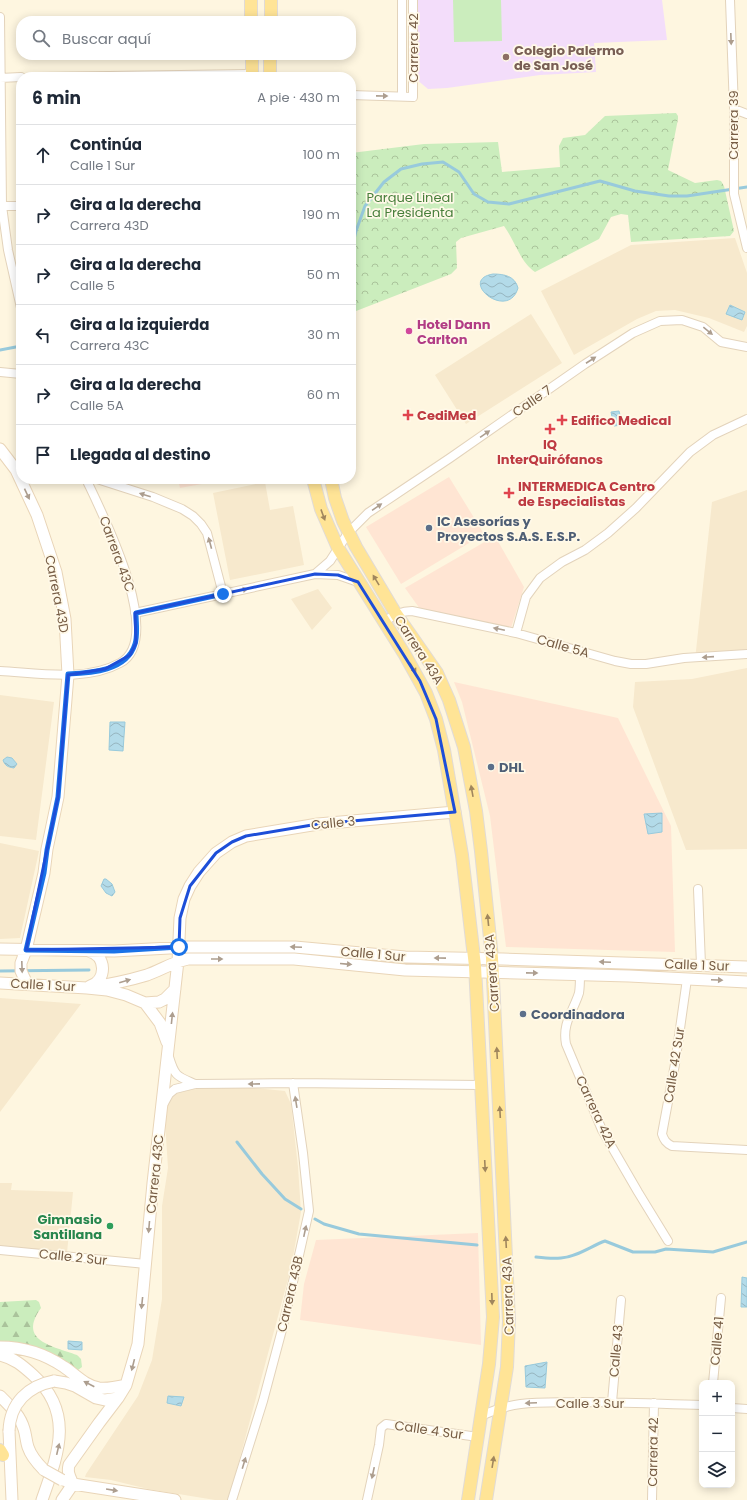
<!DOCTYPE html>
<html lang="es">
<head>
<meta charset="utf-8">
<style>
	:root { --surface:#fff; --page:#f6f6f7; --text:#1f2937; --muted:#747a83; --line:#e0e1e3 }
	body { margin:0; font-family:Poppins,sans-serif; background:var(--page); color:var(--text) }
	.controls { position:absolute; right:12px; bottom:12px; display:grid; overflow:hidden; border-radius:8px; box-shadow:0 2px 10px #0003 }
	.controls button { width:36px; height:36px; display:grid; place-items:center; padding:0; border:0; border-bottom:1px solid var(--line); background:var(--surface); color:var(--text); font:20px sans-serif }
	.stop { position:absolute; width:12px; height:12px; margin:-9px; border:3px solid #1a73e8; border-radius:50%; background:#fff }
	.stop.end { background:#1a73e8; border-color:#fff; box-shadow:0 1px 4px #0008 }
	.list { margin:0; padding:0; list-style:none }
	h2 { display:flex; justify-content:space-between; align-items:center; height:52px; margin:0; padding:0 16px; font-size:17px }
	h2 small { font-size:13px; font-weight:400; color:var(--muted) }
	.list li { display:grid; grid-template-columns:26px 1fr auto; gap:12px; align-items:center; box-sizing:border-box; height:60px; padding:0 16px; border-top:1px solid var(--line) }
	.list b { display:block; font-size:15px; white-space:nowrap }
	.list p { margin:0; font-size:13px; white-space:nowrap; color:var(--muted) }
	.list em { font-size:13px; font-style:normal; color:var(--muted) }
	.icon { flex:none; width:22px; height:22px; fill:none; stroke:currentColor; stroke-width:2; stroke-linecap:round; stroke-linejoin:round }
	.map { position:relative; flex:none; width:747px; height:1500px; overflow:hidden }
	.search { position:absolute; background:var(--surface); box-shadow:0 2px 10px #0003; left:16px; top:16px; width:340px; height:44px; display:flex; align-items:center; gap:10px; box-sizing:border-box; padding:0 14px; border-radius:16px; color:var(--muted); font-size:15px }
	.panel { position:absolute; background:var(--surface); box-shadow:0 2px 10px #0003; left:16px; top:72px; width:340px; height:412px; border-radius:16px }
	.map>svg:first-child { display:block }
	.residential { fill:#f7e9cd }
	.commercial { fill:#ffe5d3 }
	.education { fill:#f3ddfa }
	.forest { fill:url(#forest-firs) }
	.park { fill:url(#park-crowns) }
	.pitch { fill:#cbedbd }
	.water { fill:url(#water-waves); stroke:#98cadc }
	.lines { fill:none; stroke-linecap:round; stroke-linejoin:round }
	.stream { stroke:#98cadc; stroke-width:3 }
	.street-casing { stroke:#e3d3bb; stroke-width:10 }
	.secondary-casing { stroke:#e9d5b8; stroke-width:13 }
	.primary-casing { stroke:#e1dbd6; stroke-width:14 }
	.street { stroke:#fff; stroke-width:8 }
	.secondary { stroke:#fff; stroke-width:11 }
	.primary { stroke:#ffe496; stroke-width:12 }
	.secondary-bridge-casing { stroke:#e9d5b8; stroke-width:13; stroke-linecap:butt }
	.secondary-bridge { stroke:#fff; stroke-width:11 }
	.oneway { fill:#ad9e8f }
	.oneway2 { fill:#a0865d }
	.route { stroke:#1a73e8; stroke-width:5 }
	.marked { fill:none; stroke:#1d4ed8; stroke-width:3; stroke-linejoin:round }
	.education-dot { fill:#8d6e63; stroke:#fff9e8; stroke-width:1.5 }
	.hotel-dot { fill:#d1479c; stroke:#fff9e8; stroke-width:1.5 }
	.health-dot { fill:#e0444e; stroke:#fff9e8; stroke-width:1.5 }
	.service-dot { fill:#5c6f8a; stroke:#fff9e8; stroke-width:1.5 }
	.leisure-dot { fill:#2e9e5b; stroke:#fff9e8; stroke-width:1.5 }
	.labels { text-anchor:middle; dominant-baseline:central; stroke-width:3.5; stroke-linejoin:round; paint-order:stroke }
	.street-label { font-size:13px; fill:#775d45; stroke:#fff9e8 }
	.education-label { font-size:13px; font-weight:bold; fill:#785e54; stroke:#fff9e8; text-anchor:start }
	.park-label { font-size:13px; fill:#487f3b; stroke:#fff9e8 }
	.hotel-label { font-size:13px; font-weight:bold; fill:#b23c85; stroke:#fff9e8; text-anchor:start }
	.health-label { font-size:13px; font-weight:bold; fill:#be3a42; stroke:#fff9e8; text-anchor:start }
	.service-label { font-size:13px; font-weight:bold; fill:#4e5e75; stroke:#fff9e8; text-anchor:start }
	.leisure-label { font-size:13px; font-weight:bold; fill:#27864d; stroke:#fff9e8; text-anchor:end }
</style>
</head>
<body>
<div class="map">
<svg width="747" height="1500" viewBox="0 0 747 1500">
	<defs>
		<pattern id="forest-firs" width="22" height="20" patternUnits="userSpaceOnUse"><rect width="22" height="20" fill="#cbedbd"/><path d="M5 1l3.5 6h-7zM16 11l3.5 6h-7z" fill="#aac39b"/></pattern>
		<pattern id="park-crowns" width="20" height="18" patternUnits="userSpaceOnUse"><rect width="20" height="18" fill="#cbedbd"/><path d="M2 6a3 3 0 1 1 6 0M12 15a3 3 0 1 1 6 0" fill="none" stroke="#aac39b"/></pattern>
		<pattern id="water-waves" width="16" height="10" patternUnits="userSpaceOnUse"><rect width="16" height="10" fill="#b3dbe9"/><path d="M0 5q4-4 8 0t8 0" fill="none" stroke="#96b5bf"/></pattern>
	</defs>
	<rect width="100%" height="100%" fill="#fef6e0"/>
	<!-- residential -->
	<path class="residential" d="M735,238l12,35v53l-3,6 -35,-14 -34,-8 -19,1 -19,8 -63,36 -33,-64 90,-46z
		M531,314l31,49 -96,61 -31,-49z
		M265,482l5,28 23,-4 11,59 -74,15 -17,-87z
		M747,490v165l-52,5 17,-158z
		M318,589l14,19 -20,22 -21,-31z
		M747,668v181l-61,1 -53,-143 2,-25 57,-3z
		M0,695l54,7 -18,138 -36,-4z
		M0,843l39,8 -19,87 -20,1z
		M0,998l81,6 -81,108z
		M192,1085l30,3h33l30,3 6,13 7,63 3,45 -10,56 -56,208 -8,24h-12l-67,-11 -37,-9 -26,-3 1,-3 52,-78 14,-36 10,-61v-93l6,-38 -4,-62 9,-12z
		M0,1183h12l-1,7 62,2 -6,61 -67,-6z"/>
	<!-- commercial -->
	<path class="commercial" d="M449,477l35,57 -83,50 -35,-57z
		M178,479h51l-49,9z
		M495,536l29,51 -13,41 -91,-19 -15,-21z
		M454,682l164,36 53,108 4,126 -169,-5 -16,-131 -28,-114z
		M478,1233l3,112 -181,-25 4,-36 12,-44z"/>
	<!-- education -->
	<path class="education" d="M417,0h245l5,40 -73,3 2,29 -56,3 -93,13 -19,1 -12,-10z"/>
	<!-- forest -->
	<path class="forest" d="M36,1300l3,2 2,6c-24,33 12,38 36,47l4,4 1,8 -4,3 -20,-9 -58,-15v-44z"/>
	<!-- park -->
	<path class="park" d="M676,113l2,3v3l-10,51 27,13 22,-3 4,1 3,5 10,45 -4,5 -99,6 -3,-27 -7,-1 -10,3 -12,22 -64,33c-15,-10 -20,-31 -31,-46l-43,12 -5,4 1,26 -6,6 -100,39v-160l73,-9 74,-2 4,30 58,-5 -1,-21 4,-8 22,-3 20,-19z"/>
	<!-- pitch -->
	<path class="pitch" d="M453,0h48l1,41 -48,1z"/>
	<!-- water -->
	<path class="water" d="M493,274c11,0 22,2 25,14 -10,34 -61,-8 -25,-14z
		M730,305l15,7 -3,8 -16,-6z
		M619,411l2,8 9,3 -1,4 -7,-1 -8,1 -3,-14z
		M110,722h15l-2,29 -14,-1z
		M7,757l5,1 5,6 -3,4c-6,-1 -9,-2 -11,-8z
		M662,813v19l-14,2 -4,-20z
		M104,879h2l6,5 3,8 -3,4 -6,-3 -5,-7z
		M742,1277l5,1v29h-6z
		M68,1341l14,1v8l-14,-1z
		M547,1362l-2,26 -19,-1 -1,-21z
		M168,1396l16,1 -3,9 -14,-3z"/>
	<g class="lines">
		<!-- stream -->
		<path class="stream" d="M351,252l5,-21 9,-25 19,-24 17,-13 21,-5 21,-2 16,10 15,22 14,8 21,2 91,-23 35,10 34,5h18l60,-9
			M0,350l21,-4
			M0,971l89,-1
			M237,1142l25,32 23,25 16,10
			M315,1219l9,5 35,10 118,11
			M536,1257c8,1 17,2 25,1 16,-1 30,-12 44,-17l28,11h22l11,-3 47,3 34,-10"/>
		<defs>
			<path id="street" d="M730,0l4,109v85l13,54
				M0,17l2,189 6,44 13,58
				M37,77l215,-3
				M0,78l21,-1
				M351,95l62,2v-97
				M402,96v-96
				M734,109l13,5
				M0,206h21
				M0,372l21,2
				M97,479l56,18 29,12 11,7 8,8 6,9 16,61
				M315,574l15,-13 18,-28 20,-20 82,-55 135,-94 48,-31 27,-12 22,-1 21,7 18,15 26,5
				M135,613l180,-39 23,1 20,7
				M383,622c10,-6 17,-11 29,-11l104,22 99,28 16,3h15l38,-6 63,-4
				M516,633l10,-36 14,-19 22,-16 23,-12 23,-17 28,-25 54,-56 23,-17 34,-16
				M0,671c37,2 86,11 120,-8 46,-25 -18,-150 -34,-184
				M698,889l3,76
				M580,974c0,6 0,13 -1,19 -6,19 -17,30 -13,51l36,86 36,62 30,49
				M687,979l-12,85 -13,70c2,6 4,9 10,12l75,4
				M169,1057c6,20 8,19 26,27
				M164,1103l5,-9 6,-5 20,-5 98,-1 187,2
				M0,1250l146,14
				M713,1383l8,-85
				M612,1402l9,-102
				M732,1408l15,1
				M481,1416c35,-17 62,-13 99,-14 41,0 81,2 122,3
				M232,1500l31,-99 20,-75 26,-115 -6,-58 -10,-70
				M367,1500l12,-55 2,-17 5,-4 92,13
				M652,1500l2,-97"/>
			<path id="secondary" d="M0,449l16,21 21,45 19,57 9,47 3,56 -10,122 -11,52 -3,24 -18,77 -5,13v8l6,13
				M0,949l114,2 74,-4h107l110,10 98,2 244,8
				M88,951c19,4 19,30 2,35
				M0,983l87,5 20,2 19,5 19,8 14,-1 6,-3 10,-10
				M87,988c20,-3 40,-7 60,-13 14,-5 26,-13 41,-16h106l111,11 224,6 118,6
				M145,1003l15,20 7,19
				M0,1347c23,0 45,7 64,20 11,7 21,19 35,21 9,1 18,-1 27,-3
				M0,1355c14,3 23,11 33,20 42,38 25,79 9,125
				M54,1381l12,2 9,3 21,12 9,2 13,-2
				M0,1396c10,10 20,19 24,33 2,6 2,12 4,18 3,9 9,16 16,23
				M9,1431l3,69
				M66,1481l7,3 102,16
				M73,1484c-3,-7 -6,-11 -4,-19l30,-42 19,-25 8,-13 12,-41 15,-161 25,-222 2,-43 4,-19 6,-13 9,-14 17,-19 16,-11 14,-6 72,-12 137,-12
				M62,1500l11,-16"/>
			<path id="primary" d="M251,0v21
				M271,21v-21
				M252,55v22
				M270,77v-22
				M313,479l8,30 17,39 67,107 21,38 10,26 8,31 18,105 13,111 18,351 -4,47 -21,136
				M331,479l4,19 8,23 13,26 40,67 41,59 12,27 15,47 12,64 5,40 11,107 17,363 -2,46 -21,133
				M0,1450l3,5"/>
		</defs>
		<!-- street casing -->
		<use href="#street" class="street-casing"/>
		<!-- secondary casing -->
		<use href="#secondary" class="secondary-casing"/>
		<!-- primary casing -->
		<use href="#primary" class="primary-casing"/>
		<!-- street -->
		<use href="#street" class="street"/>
		<!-- secondary -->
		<use href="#secondary" class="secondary"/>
		<!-- primary -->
		<use href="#primary" class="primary"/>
		<defs>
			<path id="secondary-bridge" d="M9,1431c1,-28 19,-45 45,-50
				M44,1470l18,10"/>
		</defs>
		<!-- secondary-bridge casing -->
		<use href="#secondary-bridge" class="secondary-bridge-casing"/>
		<!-- secondary-bridge -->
		<use href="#secondary-bridge" class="secondary-bridge"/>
	</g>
	<!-- one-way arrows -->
	<defs><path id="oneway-solid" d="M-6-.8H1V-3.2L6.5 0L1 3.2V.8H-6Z"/></defs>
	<g class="oneway">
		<use href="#oneway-solid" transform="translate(731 39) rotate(88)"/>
		<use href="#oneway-solid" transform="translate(382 96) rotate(1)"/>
		<use href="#oneway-solid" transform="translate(708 331) rotate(39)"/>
		<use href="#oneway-solid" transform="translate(591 360) rotate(-33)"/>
		<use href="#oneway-solid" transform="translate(485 434) rotate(-35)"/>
		<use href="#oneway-solid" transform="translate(27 494) rotate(65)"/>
		<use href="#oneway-solid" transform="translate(145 495) rotate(-162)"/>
		<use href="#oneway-solid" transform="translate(377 507) rotate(-34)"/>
		<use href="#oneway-solid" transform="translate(210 543) rotate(-105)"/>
		<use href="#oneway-solid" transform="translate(242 590) rotate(-12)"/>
		<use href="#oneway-solid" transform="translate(499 629) rotate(-168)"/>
		<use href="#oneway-solid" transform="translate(708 657) rotate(176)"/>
		<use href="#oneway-solid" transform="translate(296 947) rotate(-177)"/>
		<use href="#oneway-solid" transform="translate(440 958) rotate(-179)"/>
		<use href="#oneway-solid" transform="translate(217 959)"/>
		<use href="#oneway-solid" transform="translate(605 962) rotate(-178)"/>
		<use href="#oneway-solid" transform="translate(346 964) rotate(5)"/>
		<use href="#oneway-solid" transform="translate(22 967) rotate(88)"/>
		<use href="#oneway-solid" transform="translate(532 973) rotate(1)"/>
		<use href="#oneway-solid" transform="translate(717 980) rotate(2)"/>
		<use href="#oneway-solid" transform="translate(125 981) rotate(-16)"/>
		<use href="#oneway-solid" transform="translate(172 1018) rotate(-84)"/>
		<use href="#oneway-solid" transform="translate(254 1084) rotate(179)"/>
		<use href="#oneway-solid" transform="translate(296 1102) rotate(-99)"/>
		<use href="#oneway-solid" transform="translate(149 1227) rotate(95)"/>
		<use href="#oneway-solid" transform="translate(305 1231) rotate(-78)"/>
		<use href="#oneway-solid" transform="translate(142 1303) rotate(96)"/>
		<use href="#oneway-solid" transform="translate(133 1365) rotate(104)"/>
		<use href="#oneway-solid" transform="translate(89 1384) rotate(-153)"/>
		<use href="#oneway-solid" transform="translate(531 1403) rotate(178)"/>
		<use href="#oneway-solid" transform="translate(58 1449) rotate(-77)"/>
		<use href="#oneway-solid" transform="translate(244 1463) rotate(-73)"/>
		<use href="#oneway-solid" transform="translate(373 1473) rotate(102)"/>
		<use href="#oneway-solid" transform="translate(112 1490) rotate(9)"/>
	</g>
	<g class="oneway2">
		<use href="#oneway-solid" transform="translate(323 515) rotate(70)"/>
		<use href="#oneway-solid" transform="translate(376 580) rotate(-121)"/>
		<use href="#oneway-solid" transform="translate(413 668) rotate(59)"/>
		<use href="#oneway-solid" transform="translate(472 791) rotate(-100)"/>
		<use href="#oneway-solid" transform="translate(488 920) rotate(-96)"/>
		<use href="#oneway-solid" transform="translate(497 1053) rotate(-93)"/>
		<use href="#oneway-solid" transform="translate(500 1112) rotate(-93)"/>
		<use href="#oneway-solid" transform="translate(485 1166) rotate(87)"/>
		<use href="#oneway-solid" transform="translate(506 1242) rotate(-93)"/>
		<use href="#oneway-solid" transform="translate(492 1299) rotate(88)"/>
		<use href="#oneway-solid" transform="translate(493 1462) rotate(-81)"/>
	</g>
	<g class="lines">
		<!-- route -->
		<path class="route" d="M179,947l-65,4 -88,-1 18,-77 3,-23 11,-53 10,-123c23,-1 59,-3 67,-30 3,-9 1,-21 1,-31l87,-19"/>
	</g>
	<!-- marked area -->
	<path class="marked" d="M315,574l23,1 20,7 62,99 16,38 19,93 -137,12 -72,12 -14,6 -16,11 -26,33 -10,32 -1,29 -153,3 32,-153 10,-122 37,-6 25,-14 6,-12 -1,-30z"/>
	<!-- markers -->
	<circle class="education-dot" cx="506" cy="57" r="4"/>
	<circle class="hotel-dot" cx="409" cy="331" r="4"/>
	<g class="health-dot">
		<path d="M406 409h4v4h4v4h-4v4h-4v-4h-4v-4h4z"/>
		<path d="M560 414h4v4h4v4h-4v4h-4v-4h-4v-4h4z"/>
		<path d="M548 423h4v4h4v4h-4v4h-4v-4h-4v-4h4z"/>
		<path d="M507 487h4v4h4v4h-4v4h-4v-4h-4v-4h4z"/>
	</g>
	<g class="service-dot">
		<circle cx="429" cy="528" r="4"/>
		<circle cx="491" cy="767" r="4"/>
		<circle cx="523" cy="1014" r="4"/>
	</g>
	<circle class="leisure-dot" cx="110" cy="1226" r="4"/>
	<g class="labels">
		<!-- street labels -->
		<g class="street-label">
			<text transform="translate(413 48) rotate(-90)">Carrera 42</text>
			<text transform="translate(733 125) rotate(-90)">Carrera 39</text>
			<text transform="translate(532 401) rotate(-35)">Calle 7</text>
			<text transform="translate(117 554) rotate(70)">Carrera 43C</text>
			<text transform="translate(57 594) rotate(79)">Carrera 43D</text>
			<text transform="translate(563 646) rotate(16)">Calle 5A</text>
			<text transform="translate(419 650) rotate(57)">Carrera 43A</text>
			<text transform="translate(333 823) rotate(-6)">Calle 3</text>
			<text transform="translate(373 954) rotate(5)">Calle 1 Sur</text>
			<text transform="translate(697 965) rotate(2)">Calle 1 Sur</text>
			<text transform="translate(492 973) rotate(-94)">Carrera 43A</text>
			<text transform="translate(43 985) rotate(3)">Calle 1 Sur</text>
			<text transform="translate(674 1065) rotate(-81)">Calle 42 Sur</text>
			<text transform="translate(596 1112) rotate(65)">Carrera 42A</text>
			<text transform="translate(155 1174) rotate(-84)">Carrera 43C</text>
			<text transform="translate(73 1257) rotate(6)">Calle 2 Sur</text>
			<text transform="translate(290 1294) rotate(-77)">Carrera 43B</text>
			<text transform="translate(508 1296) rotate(-92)">Carrera 43A</text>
			<text transform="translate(717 1341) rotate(-85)">Calle 41</text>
			<text transform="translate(616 1351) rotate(-85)">Calle 43</text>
			<text x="590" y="1403">Calle 3 Sur</text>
			<text transform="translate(429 1430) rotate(8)">Calle 4 Sur</text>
			<text transform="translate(653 1452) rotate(-89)">Carrera 42</text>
		</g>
		<!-- education labels -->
		<g class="education-label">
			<text x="514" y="50">Colegio Palermo<tspan x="514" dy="15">de San José</tspan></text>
		</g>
		<!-- park labels -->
		<g class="park-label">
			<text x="410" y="197">Parque Lineal<tspan x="410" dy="15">La Presidenta</tspan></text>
		</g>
		<!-- hotel labels -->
		<g class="hotel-label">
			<text x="417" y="324">Hotel Dann<tspan x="417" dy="15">Carlton</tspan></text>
		</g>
		<!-- health labels -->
		<g class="health-label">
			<text x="417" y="415">CediMed</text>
			<text x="571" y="420">Edifico Medical</text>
			<text x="550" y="444" text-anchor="middle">IQ<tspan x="550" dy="15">InterQuirófanos</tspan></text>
			<text x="518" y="486">INTERMEDICA Centro<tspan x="518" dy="15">de Especialistas</tspan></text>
		</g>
		<!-- service labels -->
		<g class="service-label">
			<text x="437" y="521">IC Asesorías y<tspan x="437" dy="15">Proyectos S.A.S. E.S.P.</tspan></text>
			<text x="499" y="767">DHL</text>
			<text x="531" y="1014">Coordinadora</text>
		</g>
		<!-- leisure labels -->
		<g class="leisure-label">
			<text x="102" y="1219">Gimnasio<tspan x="102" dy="15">Santillana</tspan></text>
		</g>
	</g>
</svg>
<div class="controls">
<button>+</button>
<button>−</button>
<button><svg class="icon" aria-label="layers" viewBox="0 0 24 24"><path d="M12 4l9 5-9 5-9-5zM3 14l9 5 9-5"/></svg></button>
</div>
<div class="stop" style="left:179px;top:947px"></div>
<div class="stop end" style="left:223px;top:594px"></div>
<div class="search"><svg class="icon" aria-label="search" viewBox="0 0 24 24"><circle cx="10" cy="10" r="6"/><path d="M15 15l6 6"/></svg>Buscar aquí</div>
<section class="panel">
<h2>6 min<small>A pie · 430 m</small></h2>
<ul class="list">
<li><svg class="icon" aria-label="ahead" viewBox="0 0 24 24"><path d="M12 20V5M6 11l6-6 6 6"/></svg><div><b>Continúa</b><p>Calle 1 Sur</p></div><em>100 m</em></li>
<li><svg class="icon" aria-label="right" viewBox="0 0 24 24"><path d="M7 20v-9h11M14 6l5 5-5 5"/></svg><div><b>Gira a la derecha</b><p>Carrera 43D</p></div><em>190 m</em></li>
<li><svg class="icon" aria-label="right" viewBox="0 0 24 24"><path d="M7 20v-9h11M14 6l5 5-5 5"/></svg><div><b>Gira a la derecha</b><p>Calle 5</p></div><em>50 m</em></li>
<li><svg class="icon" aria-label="left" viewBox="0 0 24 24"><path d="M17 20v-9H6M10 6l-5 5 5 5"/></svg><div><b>Gira a la izquierda</b><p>Carrera 43C</p></div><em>30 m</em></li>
<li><svg class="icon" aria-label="right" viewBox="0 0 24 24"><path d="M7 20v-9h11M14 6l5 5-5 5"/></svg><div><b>Gira a la derecha</b><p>Calle 5A</p></div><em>60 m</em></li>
<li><svg class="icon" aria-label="arrive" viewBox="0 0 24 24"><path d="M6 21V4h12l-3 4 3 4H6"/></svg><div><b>Llegada al destino</b></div></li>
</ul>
</section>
</div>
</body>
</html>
